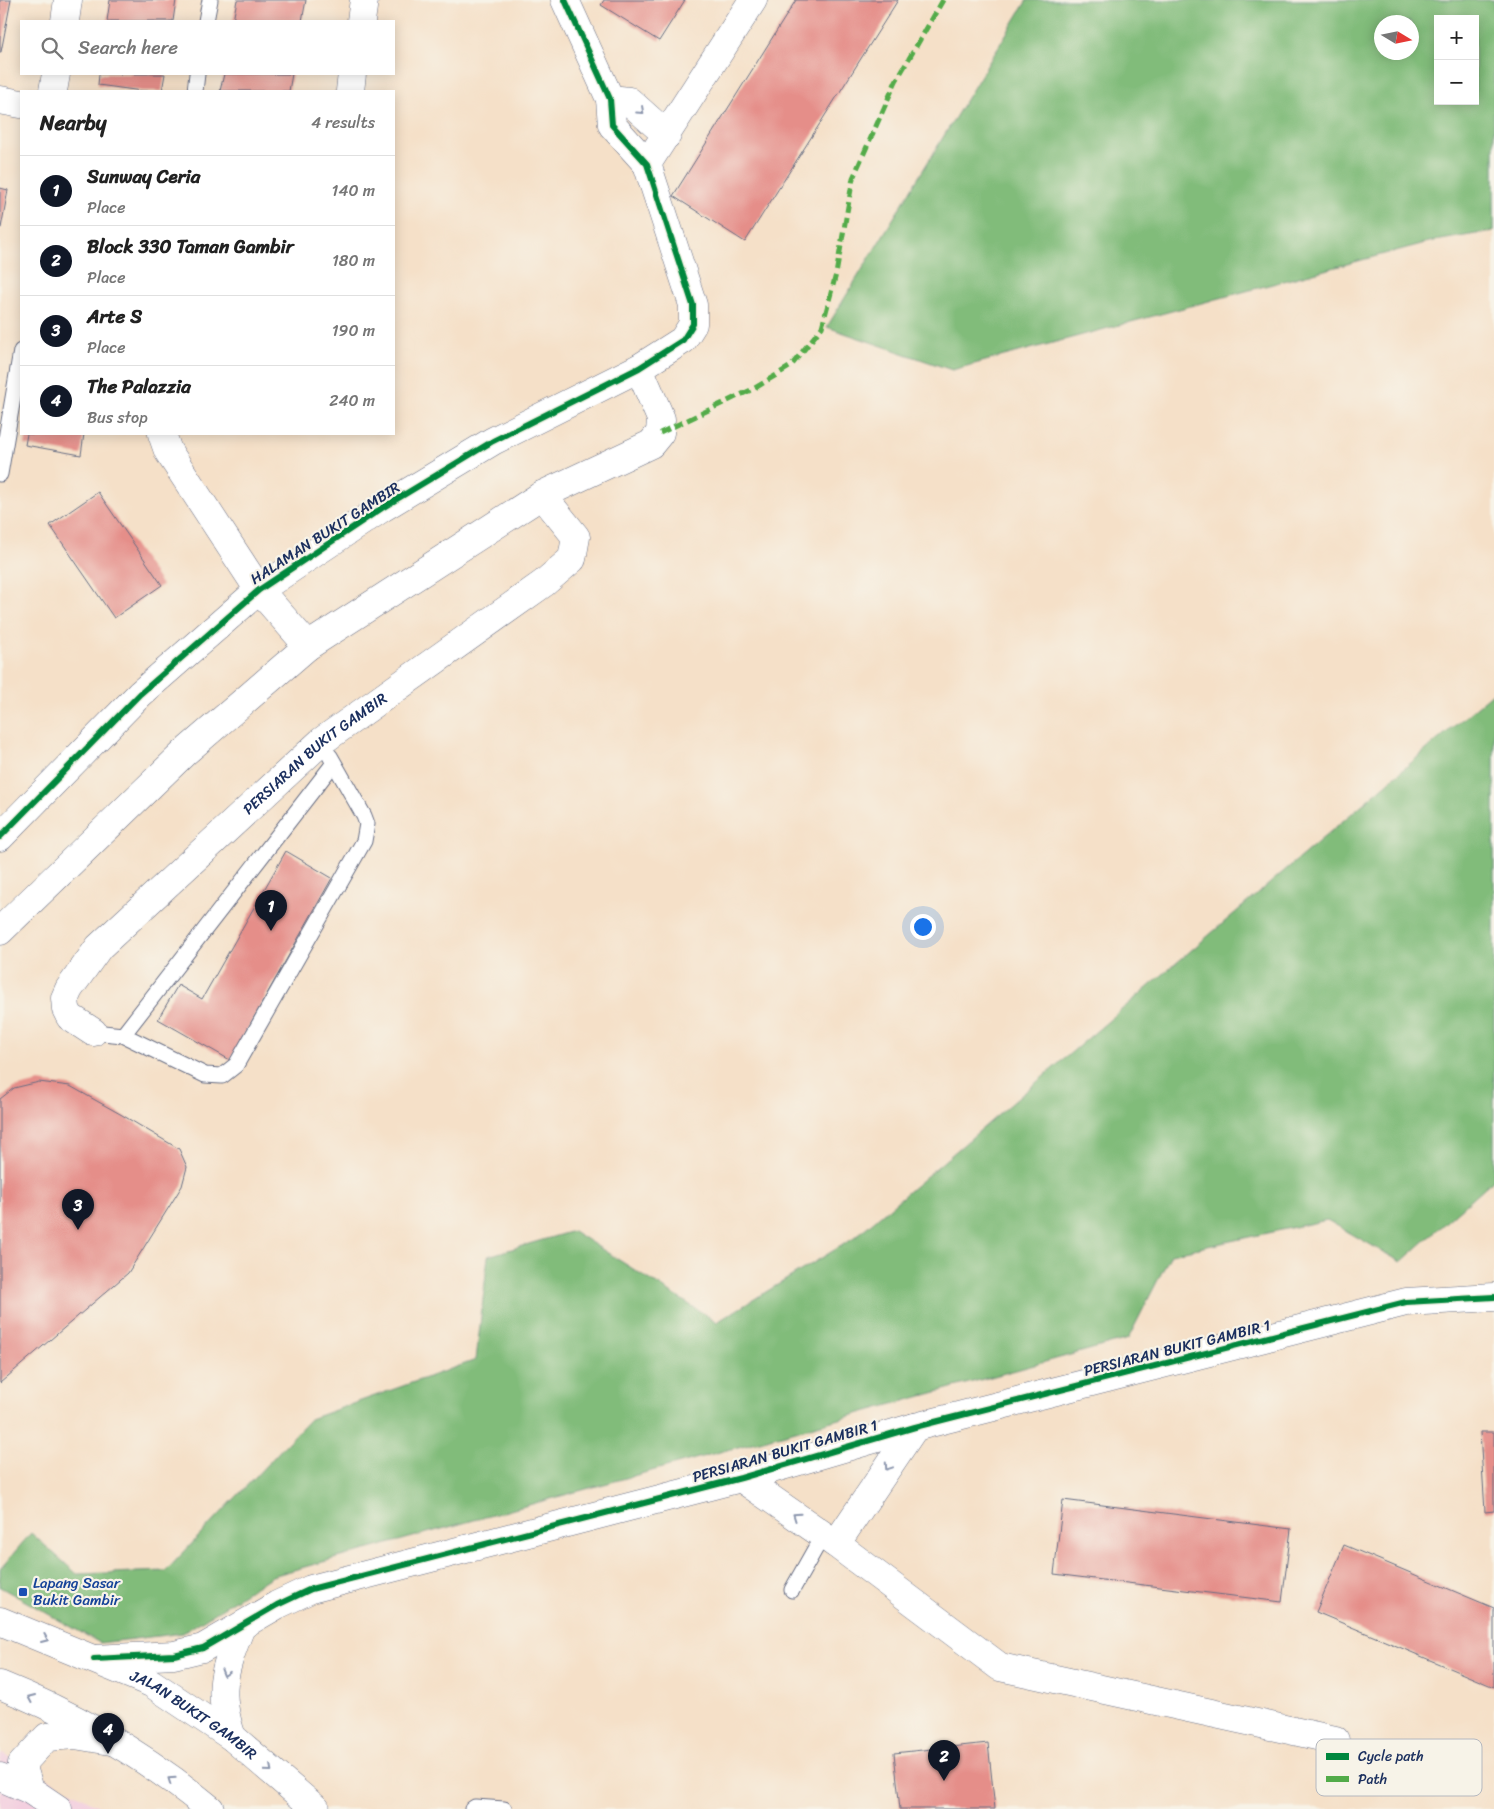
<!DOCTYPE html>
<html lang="en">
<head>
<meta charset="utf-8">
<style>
	:root { --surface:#fff; --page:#f2f2f2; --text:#222; --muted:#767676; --line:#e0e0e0; --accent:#111827 }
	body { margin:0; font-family:Sriracha,sans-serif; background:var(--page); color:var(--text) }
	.controls { position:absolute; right:15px; top:15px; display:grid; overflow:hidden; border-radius:0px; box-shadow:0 2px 12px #0003 }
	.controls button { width:45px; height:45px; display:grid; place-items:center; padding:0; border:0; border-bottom:1px solid var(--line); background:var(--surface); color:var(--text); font:25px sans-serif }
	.compass { position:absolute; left:1374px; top:15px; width:45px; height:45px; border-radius:50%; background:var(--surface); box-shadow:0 2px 12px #0003; rotate:100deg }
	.you { position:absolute; left:922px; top:926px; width:18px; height:18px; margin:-12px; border:4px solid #fff; border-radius:50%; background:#1a73e8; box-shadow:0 0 0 8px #1a73e833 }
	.badge { display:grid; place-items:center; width:32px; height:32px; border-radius:50%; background:var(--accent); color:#fff; font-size:16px; font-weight:700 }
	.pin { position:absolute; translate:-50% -41px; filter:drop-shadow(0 1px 2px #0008) }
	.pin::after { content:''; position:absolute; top:26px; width:18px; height:15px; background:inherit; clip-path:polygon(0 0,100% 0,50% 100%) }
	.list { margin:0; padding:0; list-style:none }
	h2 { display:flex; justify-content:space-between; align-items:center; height:65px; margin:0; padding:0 20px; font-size:21px }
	h2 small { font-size:16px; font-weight:400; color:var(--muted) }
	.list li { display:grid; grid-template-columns:32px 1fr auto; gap:15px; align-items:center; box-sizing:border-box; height:70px; padding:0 20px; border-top:1px solid var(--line) }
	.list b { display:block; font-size:19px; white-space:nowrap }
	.list p { margin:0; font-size:16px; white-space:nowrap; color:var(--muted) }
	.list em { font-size:16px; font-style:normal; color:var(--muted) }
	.icon { flex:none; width:28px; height:28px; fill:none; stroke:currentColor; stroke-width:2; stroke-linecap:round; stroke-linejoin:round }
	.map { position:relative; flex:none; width:1494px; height:1809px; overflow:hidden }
	.search { position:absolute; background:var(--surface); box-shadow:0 2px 12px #0003; left:20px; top:20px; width:375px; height:55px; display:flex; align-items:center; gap:12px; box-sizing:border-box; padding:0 18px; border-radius:0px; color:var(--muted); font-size:19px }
	.panel { position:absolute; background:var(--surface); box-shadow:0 2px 12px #0003; left:20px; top:90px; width:375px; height:345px; border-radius:0px }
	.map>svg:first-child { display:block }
	.built { fill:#f3cfdf }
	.forest { fill:#81bc7a; stroke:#4e766c; fill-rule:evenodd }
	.building { fill:#e58e89 }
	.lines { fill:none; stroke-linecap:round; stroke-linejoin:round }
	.service-casing { stroke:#676d83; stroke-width:17 }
	.minor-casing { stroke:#676d83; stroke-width:29 }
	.primary-casing { stroke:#676d83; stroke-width:29 }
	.service { stroke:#fff; stroke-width:15 }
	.minor { stroke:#fff; stroke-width:28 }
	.primary { stroke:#fff; stroke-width:28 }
	.quiet { stroke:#52ab49; stroke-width:5; stroke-dasharray:10 5; stroke-linecap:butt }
	.cycleway-casing { stroke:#f7f3e8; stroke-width:9 }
	.cycleway { stroke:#00873e; stroke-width:6 }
	.oneway { stroke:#8d97ae }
	.transit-dot { fill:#1a4fb4; stroke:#f7f3e8; stroke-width:2 }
	.labels { text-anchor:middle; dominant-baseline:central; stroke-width:4.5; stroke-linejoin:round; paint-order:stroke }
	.street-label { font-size:15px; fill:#1b2f5e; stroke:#f7f3e8 }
	.transit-label { font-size:15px; fill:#164399; stroke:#f7f3e8; text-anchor:start }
	.key { fill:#f7f3e8; stroke:#b5b8bf; stroke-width:1 }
	.key-label { font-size:14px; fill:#1b2f5e }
</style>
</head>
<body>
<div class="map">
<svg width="1494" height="1809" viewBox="0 0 1494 1809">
	<rect width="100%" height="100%" fill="#f7f3e8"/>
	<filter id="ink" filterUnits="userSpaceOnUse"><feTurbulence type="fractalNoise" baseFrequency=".02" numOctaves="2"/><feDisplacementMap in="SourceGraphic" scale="10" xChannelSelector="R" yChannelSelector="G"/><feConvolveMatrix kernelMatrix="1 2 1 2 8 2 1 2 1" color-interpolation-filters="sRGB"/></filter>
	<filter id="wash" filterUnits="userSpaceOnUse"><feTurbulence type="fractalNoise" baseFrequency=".0096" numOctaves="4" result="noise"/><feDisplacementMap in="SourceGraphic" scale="20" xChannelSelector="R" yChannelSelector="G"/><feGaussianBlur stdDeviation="1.12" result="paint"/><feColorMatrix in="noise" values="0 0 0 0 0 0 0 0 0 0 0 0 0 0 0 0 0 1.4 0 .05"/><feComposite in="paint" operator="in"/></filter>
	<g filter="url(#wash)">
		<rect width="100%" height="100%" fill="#f5e0c8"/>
		<!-- built -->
		<path class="built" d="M0,1753l104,56h-104z"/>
		<!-- forest -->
		<path class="forest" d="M1027,0h467v231l-65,11 -477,128 -125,-43zM1438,19h37v82h-37zM1382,22h30v30h-30z
			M1494,692v487l-93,83 -74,-42 -156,34 -43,85 -856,237 -89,57 -83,10 -100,-56v-18l31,-36 46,41 89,-3 144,-152 166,-59 12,-104 85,-25 144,91 137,-84z"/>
		<g id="blocks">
			<!-- building -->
			<path class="building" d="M0,0h11l-10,52h-1z
				M110,0h66l-3,21h-66z
				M237,0h69l-4,21h-69z
				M604,0h81l-26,41 -58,-36z
				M796,0h102l-153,242 -72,-46z
				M99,74h66l-3,17h-20l-44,-6z
				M224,74h68l-3,17h-69z
				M0,188l8,2 -7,38h-1z
				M27,434h57l-3,21 -56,-10z
				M98,492l64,93 -48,33 -64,-93z
				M286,851l46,27 -102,182 -72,-41 20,-34 24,14z
				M39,1082l31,4 52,29 57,34 8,18 -5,19 -54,87 -128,110v-284l14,-11z
				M1480,1432h14v79l-9,1z
				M1063,1500l228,29 -9,73 -228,-28z
				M1344,1545l150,63v79l-178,-75z
				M988,1743l7,66h-95l-6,-56z"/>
		</g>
	</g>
	<g filter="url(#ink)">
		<use href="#blocks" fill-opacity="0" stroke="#676d83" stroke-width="1"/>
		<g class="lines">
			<defs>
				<path id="service" d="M206,21l4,-21
					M195,91l2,-17
					M0,474l21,-123
					M93,1032l30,3 211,-272 -4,-7
					M123,1035l82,40 17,1 14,-11 128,-224 3,-17 -3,-8 -30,-53
					M792,1590l31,-55
					M472,1809l3,-2 29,2"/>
				<g id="minor">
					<path d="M65,21l3,-21"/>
					<path d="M361,21l3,-21"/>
					<path d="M53,91l3,-17"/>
					<path d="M350,91l2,-17"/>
					<path d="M610,99l19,2 38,34"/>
					<path d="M0,100l21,4"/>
					<path d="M647,164l106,-164"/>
					<path d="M162,434l6,17 91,139 49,56"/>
					<path d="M0,837l140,-143 119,-104 123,-82 111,-67 146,-73 44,-28 10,-16v-19l-46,-141 -35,-39 -2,-26 -45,-99"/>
					<path d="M0,931l184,-178 124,-107 234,-151 109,-51 9,-11 1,-14 -22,-51"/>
					<path id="s1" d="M93,1032l-23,-15 -4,-8 -1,-11 4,-9 30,-42 223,-206 222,-158 28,-24 4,-22 -34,-42"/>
					<path d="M741,1478l95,66 164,123 335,73"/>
					<path d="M836,1544l79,-117"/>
					<path d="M94,1659l80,-4 29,-7 74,-43 34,-16 430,-111 174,-51 491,-125 88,-5"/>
					<path d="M232,1737c-16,-46 -8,-67 9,-110"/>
					<path d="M0,1777l30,13"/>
					<path d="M58,1809l-28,-19 -8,-26 25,-27 28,-2 36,6"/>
				</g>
				<g id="primary">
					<path id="s2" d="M0,1621l151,62 81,54 84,72"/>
					<path d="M0,1685c75,30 147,72 210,124"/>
				</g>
			</defs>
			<!-- service casing -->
			<use href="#service" class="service-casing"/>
			<!-- minor casing -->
			<use href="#minor" class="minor-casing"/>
			<!-- primary casing -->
			<use href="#primary" class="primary-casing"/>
			<!-- service -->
			<use href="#service" class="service"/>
			<!-- minor -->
			<use href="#minor" class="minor"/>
			<!-- primary -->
			<use href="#primary" class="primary"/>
			<!-- quiet -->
			<path class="quiet" d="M660,433l95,-45 36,-22 31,-39 14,-53 17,-96 43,-97 47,-81"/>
			<defs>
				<path id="cycleway" d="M0,837l140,-143 119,-104 123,-82 111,-67 146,-73 44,-28 10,-16v-19l-46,-141 -35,-39 -2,-26 -45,-99
					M94,1659l80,-4 29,-7 74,-43 34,-16 430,-111 174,-51 491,-125 88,-5"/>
			</defs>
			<!-- cycleway casing -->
			<use href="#cycleway" class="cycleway-casing"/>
			<!-- cycleway -->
			<use href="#cycleway" class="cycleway"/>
		</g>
		<!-- one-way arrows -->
		<defs><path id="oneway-chevron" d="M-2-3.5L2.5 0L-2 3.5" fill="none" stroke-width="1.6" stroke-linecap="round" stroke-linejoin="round" transform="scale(1.25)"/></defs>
		<g class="oneway">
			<use href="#oneway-chevron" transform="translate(641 111) rotate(42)"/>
			<use href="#oneway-chevron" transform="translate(888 1467) rotate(124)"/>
			<use href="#oneway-chevron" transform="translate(796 1516) rotate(-145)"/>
			<use href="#oneway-chevron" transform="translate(45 1639) rotate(23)"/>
			<use href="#oneway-chevron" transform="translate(225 1673) rotate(106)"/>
			<use href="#oneway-chevron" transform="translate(31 1698) rotate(-156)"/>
			<use href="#oneway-chevron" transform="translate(269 1769) rotate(41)"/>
			<use href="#oneway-chevron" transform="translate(171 1780) rotate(-145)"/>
		</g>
	</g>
	<!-- markers -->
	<rect class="transit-dot" x="18" y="1587" width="10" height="10" rx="2.5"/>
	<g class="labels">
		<!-- street labels -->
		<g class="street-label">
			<text transform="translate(325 533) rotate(-33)">HALAMAN BUKIT GAMBIR</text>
			<text stroke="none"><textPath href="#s1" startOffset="399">PERSIARAN BUKIT GAMBIR</textPath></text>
			<text transform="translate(1177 1348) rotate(-14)">PERSIARAN BUKIT GAMBIR 1</text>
			<text transform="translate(785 1451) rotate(-16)">PERSIARAN BUKIT GAMBIR 1</text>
			<text stroke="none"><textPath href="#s2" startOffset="216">JALAN BUKIT GAMBIR</textPath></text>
		</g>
		<!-- transit labels -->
		<g class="transit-label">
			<text x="33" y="1583">Lapang Sasar<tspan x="33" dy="17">Bukit Gambir</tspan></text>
		</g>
	</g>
	<!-- legend -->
	<rect x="1316" y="1739" width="166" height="57" rx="8" class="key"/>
	<rect x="1326" y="1753" width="23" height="7" fill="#00873e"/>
	<rect x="1326" y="1776" width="23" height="6" fill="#52ab49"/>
	<g class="key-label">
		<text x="1358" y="1761">Cycle path</text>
		<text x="1358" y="1784">Path</text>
	</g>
</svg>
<div class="controls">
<button>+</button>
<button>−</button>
</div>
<svg class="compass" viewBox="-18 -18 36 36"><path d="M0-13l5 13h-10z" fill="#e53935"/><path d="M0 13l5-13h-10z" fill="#767676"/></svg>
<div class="you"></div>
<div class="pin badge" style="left:271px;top:931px">1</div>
<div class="pin badge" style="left:944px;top:1781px">2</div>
<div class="pin badge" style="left:78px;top:1230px">3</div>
<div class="pin badge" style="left:108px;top:1754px">4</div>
<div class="search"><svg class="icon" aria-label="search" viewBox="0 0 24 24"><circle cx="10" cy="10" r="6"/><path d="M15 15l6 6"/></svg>Search here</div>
<section class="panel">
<h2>Nearby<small>4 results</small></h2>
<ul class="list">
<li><span class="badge">1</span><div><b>Sunway Ceria</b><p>Place</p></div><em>140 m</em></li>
<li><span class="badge">2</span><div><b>Block 330 Taman Gambir</b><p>Place</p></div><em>180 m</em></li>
<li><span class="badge">3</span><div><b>Arte S</b><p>Place</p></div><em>190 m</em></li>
<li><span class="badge">4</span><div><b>The Palazzia</b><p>Bus stop</p></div><em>240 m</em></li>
</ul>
</section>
</div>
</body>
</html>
